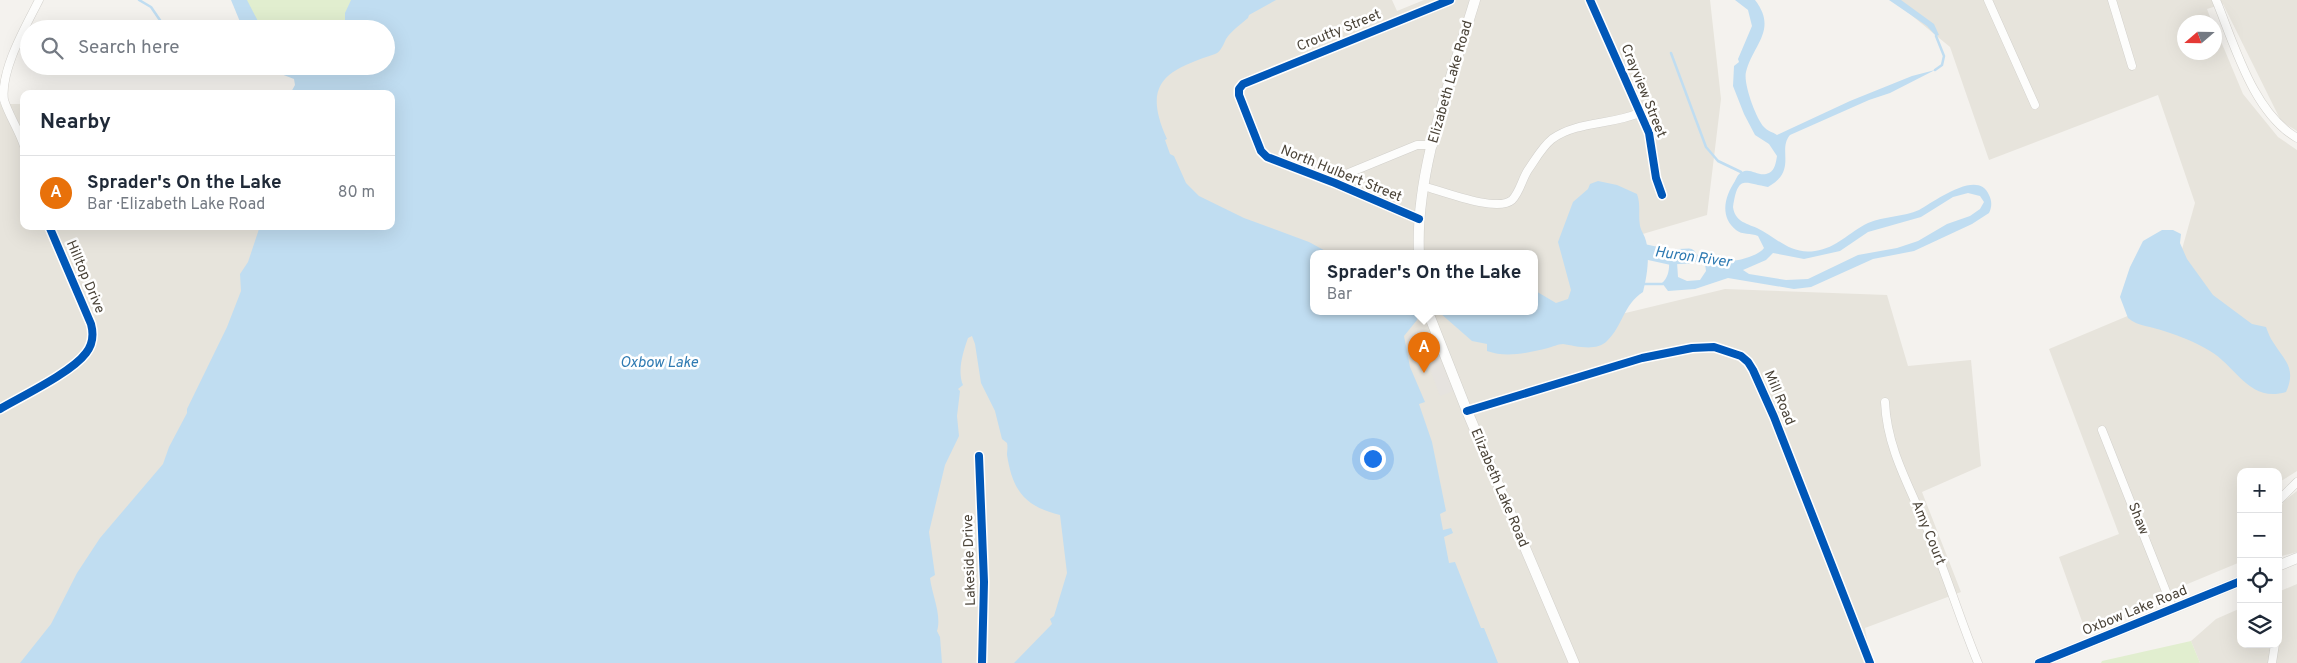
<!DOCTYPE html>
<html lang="en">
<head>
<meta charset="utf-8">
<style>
	:root { --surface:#fff; --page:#f6f6f7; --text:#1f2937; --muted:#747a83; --line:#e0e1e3; --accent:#0f766e }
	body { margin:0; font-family:Overpass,sans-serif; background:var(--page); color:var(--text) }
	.controls { position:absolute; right:15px; bottom:15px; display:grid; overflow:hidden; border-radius:10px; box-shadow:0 5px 20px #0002 }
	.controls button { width:45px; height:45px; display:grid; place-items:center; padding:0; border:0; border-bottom:1px solid var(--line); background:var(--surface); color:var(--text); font:25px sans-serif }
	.compass { position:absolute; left:2177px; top:15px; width:45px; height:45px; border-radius:50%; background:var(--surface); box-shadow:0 5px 20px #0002; rotate:250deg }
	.you { position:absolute; left:1372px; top:458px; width:18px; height:18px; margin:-12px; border:4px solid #fff; border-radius:50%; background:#1a73e8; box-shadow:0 0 0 8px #1a73e833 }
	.badge { display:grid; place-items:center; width:32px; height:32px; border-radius:50%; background:var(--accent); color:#fff; font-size:16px; font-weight:700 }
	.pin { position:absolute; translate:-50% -41px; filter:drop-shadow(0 1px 2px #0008) }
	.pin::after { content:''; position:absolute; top:26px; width:18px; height:15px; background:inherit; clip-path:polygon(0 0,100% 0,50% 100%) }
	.popup { position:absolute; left:1310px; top:250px; width:228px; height:65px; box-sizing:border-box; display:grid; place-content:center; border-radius:10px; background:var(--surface); filter:drop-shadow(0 1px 4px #0005); font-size:16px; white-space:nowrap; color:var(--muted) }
	.popup b { font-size:19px; color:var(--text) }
	.popup::after { content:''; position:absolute; left:50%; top:100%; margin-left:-10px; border:10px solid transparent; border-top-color:var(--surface) }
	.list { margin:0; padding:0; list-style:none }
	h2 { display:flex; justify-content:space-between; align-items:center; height:65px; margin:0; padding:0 20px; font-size:21px }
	h2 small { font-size:16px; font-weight:400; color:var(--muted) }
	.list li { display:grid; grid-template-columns:32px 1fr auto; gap:15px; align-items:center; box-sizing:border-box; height:75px; padding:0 20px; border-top:1px solid var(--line) }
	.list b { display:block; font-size:19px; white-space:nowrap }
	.list p { margin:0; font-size:16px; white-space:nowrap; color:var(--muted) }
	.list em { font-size:16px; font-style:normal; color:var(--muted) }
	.icon { flex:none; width:28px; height:28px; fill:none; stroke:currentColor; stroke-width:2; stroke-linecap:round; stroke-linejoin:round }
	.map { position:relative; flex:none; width:2297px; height:663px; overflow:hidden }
	.search { position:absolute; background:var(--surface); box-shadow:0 5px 20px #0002; left:20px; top:20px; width:375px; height:55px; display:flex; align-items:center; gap:12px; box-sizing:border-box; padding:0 18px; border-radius:28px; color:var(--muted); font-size:19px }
	.panel { position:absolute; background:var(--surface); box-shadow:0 5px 20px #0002; left:20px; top:90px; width:375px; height:140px; border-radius:10px }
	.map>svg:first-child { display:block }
	.residential { fill:#e7e4dc }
	.green { fill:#e1eecf }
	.parking { fill:#e6e3df }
	.water { fill:#c0ddf1; fill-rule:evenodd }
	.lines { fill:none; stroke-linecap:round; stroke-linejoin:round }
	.stream { stroke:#c0ddf1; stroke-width:2.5 }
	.river { stroke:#c0ddf1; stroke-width:15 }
	.minor-casing { stroke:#d2d0cb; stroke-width:9 }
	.tertiary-casing { stroke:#d2d0cb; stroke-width:11 }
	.minor { stroke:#fdfdfc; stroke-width:8 }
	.tertiary { stroke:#fdfdfc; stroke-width:10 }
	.cycleway-casing { stroke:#fff; stroke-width:11 }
	.cycleway { stroke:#0057b8; stroke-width:8 }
	.labels { text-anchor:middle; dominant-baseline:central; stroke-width:5; stroke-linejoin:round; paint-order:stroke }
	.street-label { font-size:14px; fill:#4b4439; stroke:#fff }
	.water-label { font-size:15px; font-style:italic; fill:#2e7ab2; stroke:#fff }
</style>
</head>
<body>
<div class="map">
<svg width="2297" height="663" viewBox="0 0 2297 663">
	<rect width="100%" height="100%" fill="#f4f2ee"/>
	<!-- residential -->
	<path class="residential" d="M1123,0h269l5,11 27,-11h286l11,99 -14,116 -115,34 -37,81 170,-41 162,6 21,71 63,-6 10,106 -59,26 39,100 -96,36 6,35h-440l-79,-351h182v-58h-220l-247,-88z
		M1893,0h404v131l-16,-10 -58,-117 -16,5 5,13h-28v30h30l1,-25 28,67 35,43 19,13v321l-19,12v-11h-37v83l-3,8 -154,64 -25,-70 60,-23 -70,-185 119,-50 27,-96 -37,-108 -169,65 -39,-113z
		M0,104h24v122h337l-202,437h-159z
		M966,255l159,408h-291z
		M2297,491v61l-19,5v-44l6,-12z
		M2297,584v79h-97l-9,-22 25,-22 25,-11v36h37v-52z"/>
	<!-- green -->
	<path class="green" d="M242,0h183l-39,29h-132z
		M2191,641l9,22h-99l1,-2z"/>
	<!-- parking -->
	<path class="parking" d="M1424,328l1,10 6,-2 22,55 -13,5 -14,-38 -13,5 -6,-17 -1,-9 6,-5z"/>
	<!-- water -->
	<path class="water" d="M231,0h16l15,29h-19z
		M351,0h925l-27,15 -1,3c-7,6 -17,13 -22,21 -2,4 -5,13 -11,15 -48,16 -74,28 -48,85l-2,1 5,14 4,2 12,27 13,13 45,22 65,24 22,12h-17v58h105l-2,8 -13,16 6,31 15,35 -6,2 13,38 14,69 -6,3 3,16 8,-2 2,5 -9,4 5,26 6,-1 26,66h3l14,35h-484l38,-39 -2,-5 4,-3 13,-43 -7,-58c-35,-9 -47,-23 -53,-60 0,-5 1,-7 0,-12l-5,-4 -7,-28 -14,-28 -6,-39 -3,-8 -4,2c-5,14 -11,33 -5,47l-5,4 2,2 -3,25 2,20 -14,29 -16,67 6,43 -5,3c2,17 12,37 7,53l3,6 2,26h-922l31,-39 26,-51 23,-35 63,-74 6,-17 18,-34v-4l40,-82 14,-36 -1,-17 8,-12 12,-36h131v-132h-101l5,-9 -1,-6 -13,-5 -8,-8h22l12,5 13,-5h66v-37h-41v-16z
		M1735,0h20c23,30 -2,44 -9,72 -3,11 10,47 18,55 3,4 9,5 13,8l73,-34 62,-25 23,-6 -45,23 -21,7 -79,35c-13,15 8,35 -22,52 -24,-4 -30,-13 -35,20 2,14 12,16 24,21 19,9 33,27 58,23 22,-3 34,-19 53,-28 16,-7 36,-6 51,-13 15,-8 59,-42 70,-15 3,6 3,12 0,18l-17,11 -58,27 -41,8 -62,28 -17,2 -66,-11 -33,11 -27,2 -6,-8c8,-7 8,-19 6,-28 19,-7 34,2 53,6 10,2 37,-4 43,-13l-6,-12c-7,-3 -16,-1 -22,-6 -17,-14 -11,-34 -1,-49 2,-4 3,-7 7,-9 9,-5 17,6 27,1 6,-3 7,-11 8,-17l-8,-12 -14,-9 -11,-21 -11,-28 1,-20 5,-4 -1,-3 14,-33 -4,-16zM1968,193l12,3 4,6 -4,7 -10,7 -23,8 -29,17 -21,7 -39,7 -50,24 -22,1 -37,-6 -6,-4 23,-10 7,-7 31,6 36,-8 28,-19 53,-15 32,-20zM1682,259l23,5 1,7 -6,9 -13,1 -9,-4 -1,-15z
		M1889,0h12l33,24 5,11 -3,1 -9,-10z
		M1598,181l19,4 20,9c4,11 1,21 3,32 1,5 5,10 6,15 4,15 1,36 -3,51 -20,13 -20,34 -36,49 -11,11 -31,5 -44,3 -5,0 -11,3 -15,4 -20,5 -42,10 -61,3v-7l-15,-3 -32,-28v-1h94v-22l22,13 12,-4 3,-9 -13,-48 15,-40 15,-13 2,-5z
		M2162,230h11l8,4 -1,9 7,16 26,36 39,29 14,3c2,5 4,11 7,15 11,18 24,26 13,50 -37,11 -49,-25 -76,-41 -15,-9 -30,-15 -46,-20 -13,-5 -25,-4 -36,-13l-8,-21 10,-30 13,-26z"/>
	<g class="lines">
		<!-- stream -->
		<path class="stream" d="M139,0l12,7 15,22
			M1671,53l35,94 12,14 23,11
			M1935,70l7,-5 2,-9 -8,-20
			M1644,284h19"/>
		<!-- river -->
		<path class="river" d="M1628,248l41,9 20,-1"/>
		<defs>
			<path id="minor" d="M1590,0l59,133 7,45 6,17
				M1988,0l47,105
				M2112,0l20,66
				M2216,0c19,46 37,112 81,138
				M24,146c-5,-16 -15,-30 -20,-46 -4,-30 22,-74 35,-100
				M1335,183l4,-6 78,-32h16
				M1423,186c19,5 74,27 89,14 8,-8 10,-21 16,-30 7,-10 14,-23 24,-31 25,-18 60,-14 87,-26
				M1419,219l-84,-36 -68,-26 -6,-6 -22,-56v-6l4,-5 207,-84
				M1885,402c2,50 28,90 46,136 17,41 30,84 47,125
				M0,409c22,-13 71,-36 86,-56 7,-9 8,-18 5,-29l-42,-98
				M1467,411l175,-53 50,-10 22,-1 27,9 7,6 5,8 21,47 96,246
				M2102,430l71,179
				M979,456l5,126 -2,81
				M2278,501l19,-19
				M2272,663l3,-19"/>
			<path id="tertiary" d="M1419,254c-4,-84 32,-174 56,-254
				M1428,312l39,99 107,252
				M2278,566l19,-8
				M2039,663l202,-82"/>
		</defs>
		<!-- minor casing -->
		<use href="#minor" class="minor-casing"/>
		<!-- tertiary casing -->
		<use href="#tertiary" class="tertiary-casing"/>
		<!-- minor -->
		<use href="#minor" class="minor"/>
		<!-- tertiary -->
		<use href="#tertiary" class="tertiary"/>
		<defs>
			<path id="cycleway" d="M1590,0l59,133 7,45 6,17
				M1419,219l-84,-36 -68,-26 -6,-6 -22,-56v-6l4,-5 207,-84
				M0,409c22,-13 71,-36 86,-56 7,-9 8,-18 5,-29l-42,-98
				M1467,411l175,-53 50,-10 22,-1 27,9 7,6 5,8 21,47 96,246
				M979,456l5,126 -2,81
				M2039,663l202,-82"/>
		</defs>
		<!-- cycleway casing -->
		<use href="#cycleway" class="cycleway-casing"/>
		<!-- cycleway -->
		<use href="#cycleway" class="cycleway"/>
	</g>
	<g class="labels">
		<!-- street labels -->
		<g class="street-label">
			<text transform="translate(1339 31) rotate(-22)">Croutty Street</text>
			<text transform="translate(1451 82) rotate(-74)">Elizabeth Lake Road</text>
			<text transform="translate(1643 91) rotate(68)">Crayview Street</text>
			<text transform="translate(1341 174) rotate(22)">North Hulbert Street</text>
			<text transform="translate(85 277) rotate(67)">Hilltop Drive</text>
			<text transform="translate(1779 398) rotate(67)">Mill Road</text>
			<text transform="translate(1499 488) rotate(67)">Elizabeth Lake Road</text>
			<text transform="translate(2138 519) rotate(68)">Shaw</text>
			<text transform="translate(1928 533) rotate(68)">Amy Court</text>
			<text transform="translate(970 560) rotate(-92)">Lakeside Drive</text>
			<text transform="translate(2135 611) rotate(-22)">Oxbow Lake Road</text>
		</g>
		<!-- water labels -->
		<g class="water-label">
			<text transform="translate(1693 258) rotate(8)">Huron River</text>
			<text x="659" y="363">Oxbow Lake</text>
		</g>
	</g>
</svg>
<div class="controls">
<button>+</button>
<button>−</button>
<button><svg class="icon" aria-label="locate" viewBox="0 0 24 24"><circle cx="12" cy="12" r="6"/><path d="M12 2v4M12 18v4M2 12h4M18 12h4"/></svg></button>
<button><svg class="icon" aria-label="layers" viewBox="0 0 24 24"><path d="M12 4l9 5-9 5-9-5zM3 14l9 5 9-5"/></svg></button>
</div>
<svg class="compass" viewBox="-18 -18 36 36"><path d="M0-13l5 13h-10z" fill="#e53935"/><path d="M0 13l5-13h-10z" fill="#747a83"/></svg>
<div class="you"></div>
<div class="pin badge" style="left:1424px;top:373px;background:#e8710a">A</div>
<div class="popup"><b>Sprader's On the Lake</b>Bar</div>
<div class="search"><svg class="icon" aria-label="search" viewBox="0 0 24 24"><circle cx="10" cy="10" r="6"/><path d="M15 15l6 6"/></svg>Search here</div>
<section class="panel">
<h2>Nearby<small></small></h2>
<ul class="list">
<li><span class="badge" style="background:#e8710a">A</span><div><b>Sprader's On the Lake</b><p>Bar · Elizabeth Lake Road</p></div><em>80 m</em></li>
</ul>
</section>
</div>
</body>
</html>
